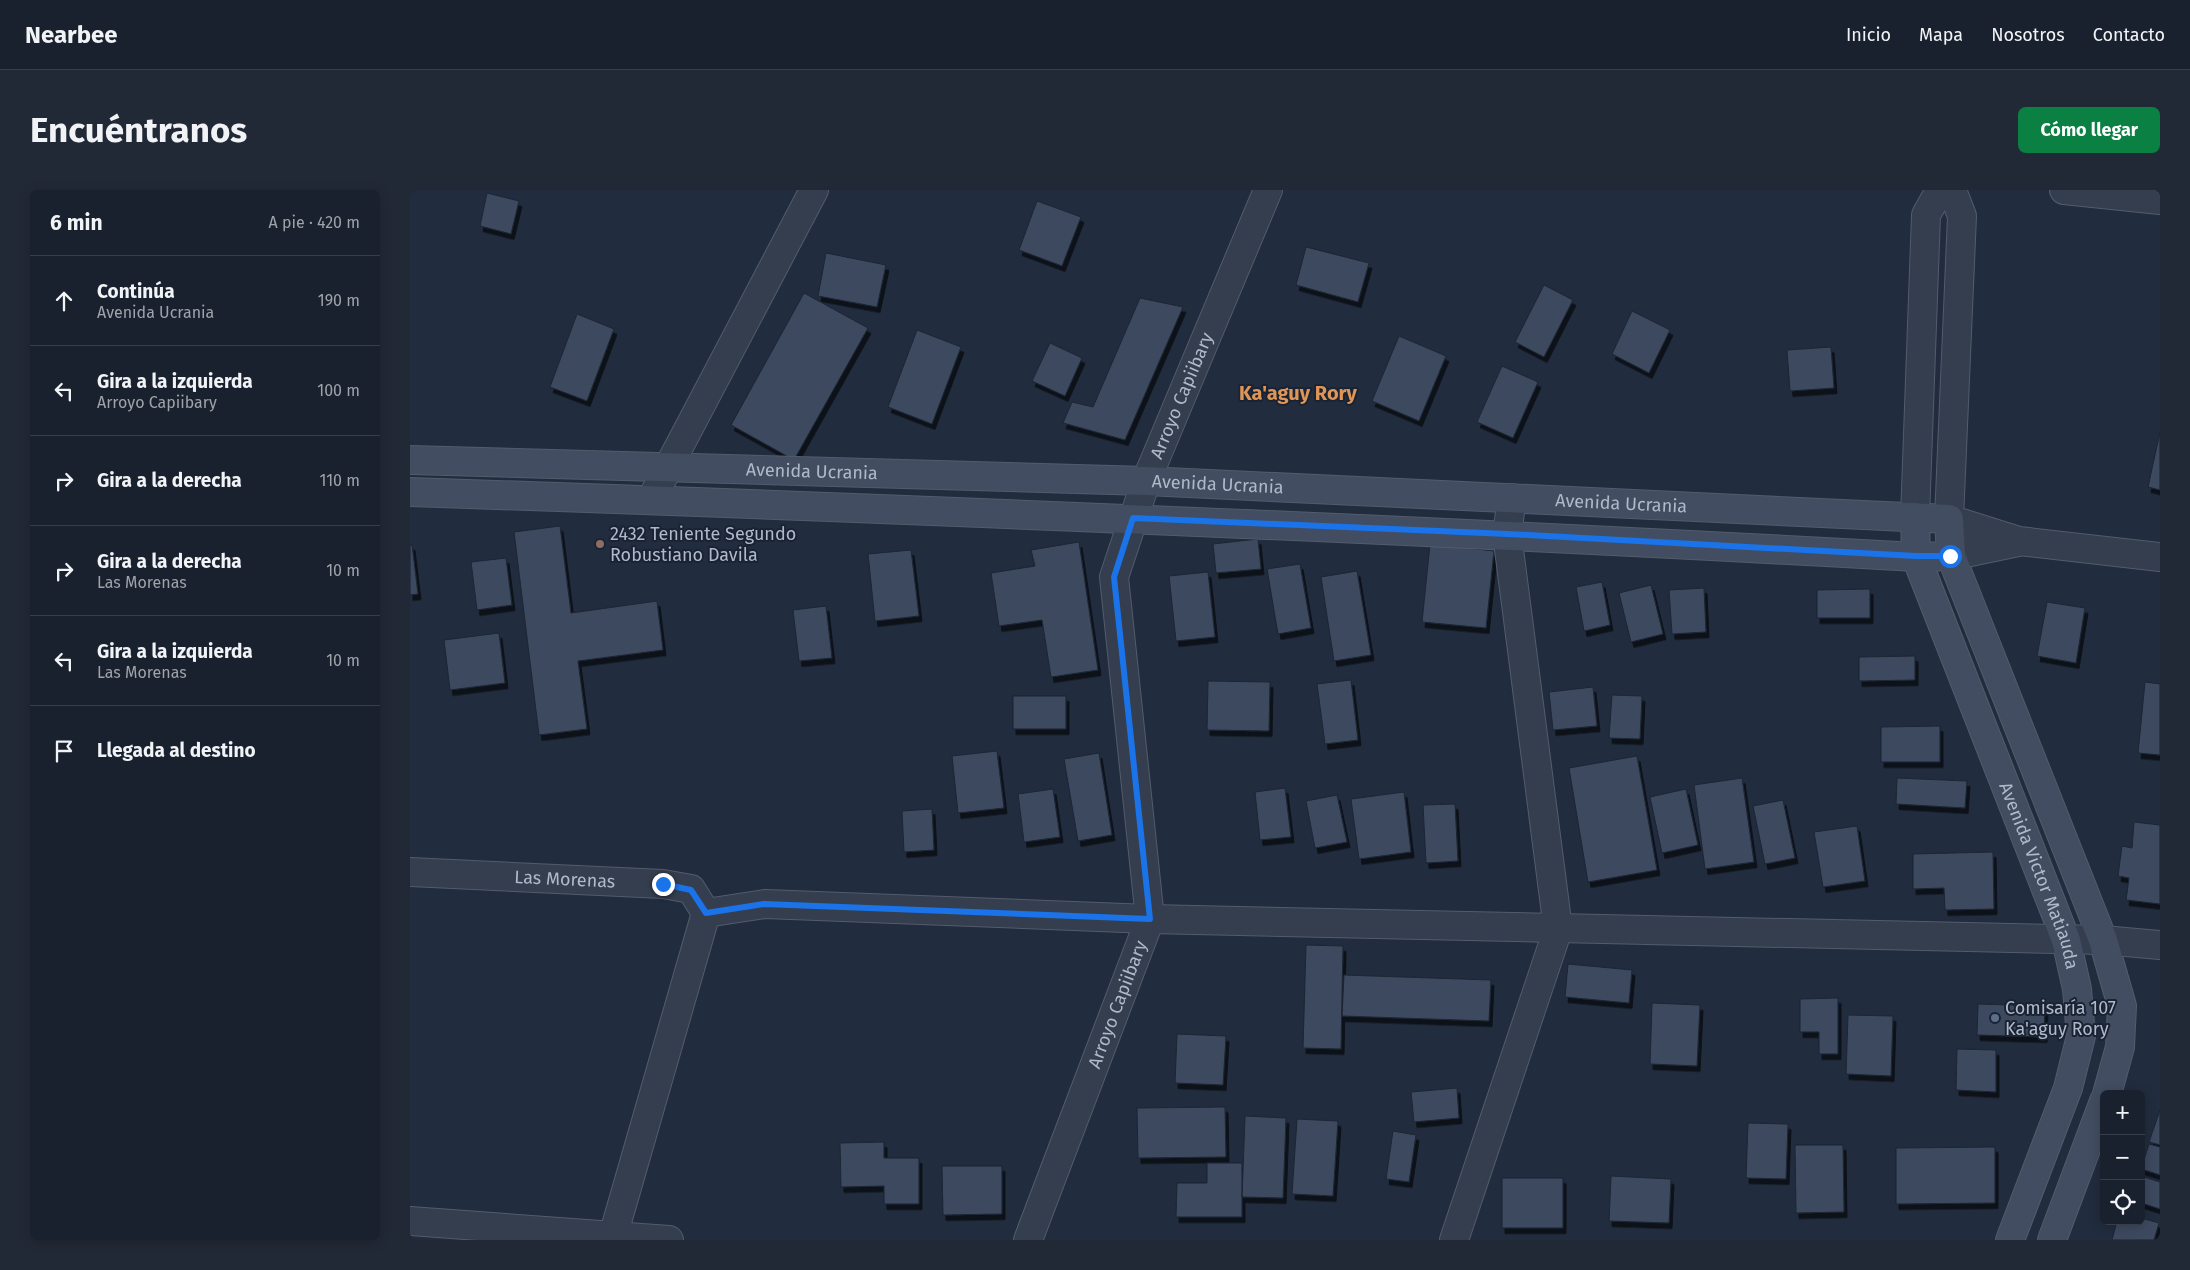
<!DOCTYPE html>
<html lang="es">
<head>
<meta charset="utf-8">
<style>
	:root { --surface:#19212e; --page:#222936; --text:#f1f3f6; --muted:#9fa3aa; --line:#373e4a; --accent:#0b8043 }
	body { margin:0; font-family:"Fira Sans",sans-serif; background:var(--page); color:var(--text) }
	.controls { position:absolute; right:15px; bottom:15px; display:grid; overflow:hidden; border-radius:8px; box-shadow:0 2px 12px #0003 }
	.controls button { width:45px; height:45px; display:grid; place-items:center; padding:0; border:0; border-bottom:1px solid var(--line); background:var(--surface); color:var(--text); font:25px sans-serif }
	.stop { position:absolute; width:15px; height:15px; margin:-11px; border:4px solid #1a73e8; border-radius:50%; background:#fff }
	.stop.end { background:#1a73e8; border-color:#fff; box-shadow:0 1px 5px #0008 }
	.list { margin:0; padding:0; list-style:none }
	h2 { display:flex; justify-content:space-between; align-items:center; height:65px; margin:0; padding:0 20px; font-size:21px }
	h2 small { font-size:16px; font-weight:400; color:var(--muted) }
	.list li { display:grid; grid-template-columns:32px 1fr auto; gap:15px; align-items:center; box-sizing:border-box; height:90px; padding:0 20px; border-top:1px solid var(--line) }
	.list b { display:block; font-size:19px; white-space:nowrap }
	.list p { margin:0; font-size:16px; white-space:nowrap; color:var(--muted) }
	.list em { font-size:16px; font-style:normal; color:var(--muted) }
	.icon { flex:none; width:28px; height:28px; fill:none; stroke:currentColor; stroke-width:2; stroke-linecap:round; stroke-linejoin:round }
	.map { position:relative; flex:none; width:1750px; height:1050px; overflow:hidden; border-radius:8px }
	header { display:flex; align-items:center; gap:30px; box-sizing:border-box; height:70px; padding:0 25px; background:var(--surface); border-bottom:1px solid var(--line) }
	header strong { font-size:24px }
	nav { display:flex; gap:28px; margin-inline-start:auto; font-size:18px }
	.intro { display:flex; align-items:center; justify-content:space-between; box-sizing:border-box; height:120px; padding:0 30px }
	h1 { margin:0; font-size:35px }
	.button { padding:12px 22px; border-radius:8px; background:var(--accent); color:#fff; font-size:18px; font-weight:700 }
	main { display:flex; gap:30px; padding:0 30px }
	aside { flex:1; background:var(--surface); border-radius:8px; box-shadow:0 2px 12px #0003 }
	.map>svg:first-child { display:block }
	.building { fill:#3c495e; stroke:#1c2535; filter:url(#shadow) }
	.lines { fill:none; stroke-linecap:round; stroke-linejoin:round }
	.street-casing { stroke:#535c6c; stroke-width:30 }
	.secondary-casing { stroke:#535c6c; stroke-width:30 }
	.street { stroke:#353e4e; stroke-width:28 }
	.secondary { stroke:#424d61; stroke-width:28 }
	.route { stroke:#1a73e8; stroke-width:6 }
	.education-dot { fill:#8d6e63; stroke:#1a2333; stroke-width:2 }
	.service-dot { fill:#5c6f8a; stroke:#1a2333; stroke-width:2 }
	.labels { text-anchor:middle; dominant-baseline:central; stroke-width:4; stroke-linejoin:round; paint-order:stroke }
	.street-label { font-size:18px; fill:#b0b9c9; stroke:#1a2333 }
	.poi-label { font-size:18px; fill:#b0b9c9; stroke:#1a2333; text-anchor:start }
	.quarter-label { font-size:20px; font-weight:bold; fill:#de9556; stroke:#1a2333 }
</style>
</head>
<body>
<header>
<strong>Nearbee</strong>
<nav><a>Inicio</a><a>Mapa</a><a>Nosotros</a><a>Contacto</a></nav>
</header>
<div class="intro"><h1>Encuéntranos</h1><a class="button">Cómo llegar</a></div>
<main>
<aside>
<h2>6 min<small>A pie · 420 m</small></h2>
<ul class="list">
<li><svg class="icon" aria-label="ahead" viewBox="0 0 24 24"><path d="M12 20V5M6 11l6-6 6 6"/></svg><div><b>Continúa</b><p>Avenida Ucrania</p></div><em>190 m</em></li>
<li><svg class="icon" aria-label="left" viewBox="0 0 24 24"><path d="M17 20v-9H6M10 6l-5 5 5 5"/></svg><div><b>Gira a la izquierda</b><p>Arroyo Capiibary</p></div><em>100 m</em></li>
<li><svg class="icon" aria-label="right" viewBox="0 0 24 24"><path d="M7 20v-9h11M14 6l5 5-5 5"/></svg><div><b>Gira a la derecha</b></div><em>110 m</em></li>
<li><svg class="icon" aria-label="right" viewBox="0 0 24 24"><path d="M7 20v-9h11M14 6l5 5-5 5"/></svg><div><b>Gira a la derecha</b><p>Las Morenas</p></div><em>10 m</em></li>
<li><svg class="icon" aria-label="left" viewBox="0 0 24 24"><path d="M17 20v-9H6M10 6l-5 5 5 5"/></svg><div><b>Gira a la izquierda</b><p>Las Morenas</p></div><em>10 m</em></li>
<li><svg class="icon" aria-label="arrive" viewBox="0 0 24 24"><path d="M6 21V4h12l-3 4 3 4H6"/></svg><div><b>Llegada al destino</b></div></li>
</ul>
</aside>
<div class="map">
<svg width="1750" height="1050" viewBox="0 0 1750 1050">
	<defs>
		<filter id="shadow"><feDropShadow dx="3" dy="5.5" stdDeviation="0" flood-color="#0009"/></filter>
	</defs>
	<rect width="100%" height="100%" fill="#212c3e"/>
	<!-- building -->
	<path class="building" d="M77,3l32,8 -8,33 -31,-8z
		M627,11l44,16 -19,49 -43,-16z
		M896,57l63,16 -11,39 -62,-17z
		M416,63l60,12 -9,42 -59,-11z
		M1134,95l29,15 -29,57 -29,-15z
		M394,103l64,35 -74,132 -63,-35z
		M730,108l43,9 -58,133 -62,-17 9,-21 21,5z
		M1222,121l38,19 -21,43 -37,-19z
		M167,124l37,15 -27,72 -37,-14z
		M507,140l44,17 -29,77 -44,-17z
		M989,146l47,20 -27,65 -47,-20z
		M640,153l32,15 -17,38 -33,-15z
		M1421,157l3,41 -44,3 -3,-41z
		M1092,176l36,16 -25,56 -36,-16z
		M1750,242v58l-12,-3z
		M150,336l11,87 86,-12 6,49 -85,11 9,68 -48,6 -25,-203z
		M848,349l3,30 -45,4 -3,-29z
		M669,352l19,128 -47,7 -9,-57 -43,6 -8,-53 44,-7 -4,-16z
		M1020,354l64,7 -8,77 -64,-6z
		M0,355h2l6,49 -8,1z
		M501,360l8,66 -44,5 -7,-67z
		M96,368l6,47 -35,5 -6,-48z
		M890,374l11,64 -33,6 -11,-65z
		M947,381l14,84 -37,6 -13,-84z
		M798,382l7,65 -39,4 -7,-65z
		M1192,392l8,43 -26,6 -8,-44z
		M1241,395l12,49 -32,8 -12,-49z
		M1294,398l2,44 -34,2 -3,-44z
		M1460,399v29h-53v-28z
		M1637,412l38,6 -9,55 -39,-7z
		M416,416l6,52 -33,3 -6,-51z
		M89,443l6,50 -55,7 -6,-50z
		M1505,466v24l-56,1v-24z
		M941,490l7,60 -33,4 -8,-60z
		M798,491l62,1 -1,49 -62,-1z
		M1735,492l15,2v71l-22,-2z
		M1183,497l4,39 -44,4 -4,-38z
		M1202,505l30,1 -2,43 -31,-1z
		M603,506h53v33h-53z
		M1530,536v36h-59v-35z
		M587,561l7,57 -46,5 -6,-57z
		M689,563l13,82 -34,6 -14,-82z
		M1227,566l20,114 -69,12 -19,-114z
		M1332,588l12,84 -49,7 -11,-84z
		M1487,588l70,3 -2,27 -69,-4z
		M875,598l6,49 -31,3 -5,-48z
		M643,599l7,48 -36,5 -6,-48z
		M1276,599l12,56 -36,8 -12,-56z
		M994,602l7,60 -52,7 -8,-60z
		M927,605l10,47 -32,6 -9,-47z
		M1373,610l12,58 -30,6 -12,-58z
		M1045,614l3,57 -32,2 -3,-58z
		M522,619l2,41 -30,2 -2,-41z
		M1724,632l26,3v79l-34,-4 3,-22 -11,-2 4,-30 10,2z
		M1447,636l8,55 -42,6 -9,-55z
		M1583,662l1,57 -49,1 -1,-22 -31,1v-35z
		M896,755l37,1 -2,103 -38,-1z
		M1158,774l64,6 -3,33 -64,-6z
		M934,785l147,5 -2,41 -147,-5z
		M1428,808v56h-19v-22h-19v-33z
		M1242,813l48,2 -3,61 -47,-2z
		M1568,814l67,2 -1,31 -67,-2z
		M1438,825l45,1 -2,60 -45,-2z
		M767,844l49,2 -3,49 -48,-2z
		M1547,859l39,1v42l-40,-2z
		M1047,898l2,30 -45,4 -3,-30z
		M815,917l1,50 -88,1 -1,-50z
		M1750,920v35l-11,-3z
		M835,926l41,2 -3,80 -41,-1z
		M887,929l41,2 -5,75 -41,-2z
		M1338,933l40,1 -2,55 -40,-1z
		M983,941l23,4 -7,47 -23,-3z
		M474,952v16h35v46h-35v-18l-43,1 -1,-44z
		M1739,954l11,3v28l-19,-6z
		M1385,955h48l1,67 -48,1z
		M1585,957v56l-99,1v-56z
		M797,973h35v54h-66l1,-34h30z
		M532,976h60v48l-59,1z
		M1201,986l60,3 -2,44 -60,-2z
		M1731,986l19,6v27l-19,-6z
		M1092,988h61v50h-61z
		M1731,1028l18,5 -5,17h-42l5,-19h24z"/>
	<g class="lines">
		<defs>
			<g id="street">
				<path d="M1542,0l10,26 -13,303 70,22 141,16"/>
				<path d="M1654,0l96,10"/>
				<path d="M241,310l163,-310"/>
				<path d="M1505,327l11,-302 14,-25"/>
				<path d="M1541,366l67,-14"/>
				<path id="s1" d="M0,682l253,12 28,5 15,24"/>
				<path d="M0,1031l259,19"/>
				<path d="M203,1046l93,-323 59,-9 385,15 953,21 57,5"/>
				<path id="s2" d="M618,1050l122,-321 -36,-342 32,-96 122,-291"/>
				<path d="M1044,1050l104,-311 -51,-395 5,-36"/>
			</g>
			<g id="secondary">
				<path id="s3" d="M0,270l736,21 803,38 2,37 152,384 19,66 -2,41 -13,47"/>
				<path d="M0,302c502,17 1004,37 1506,65l35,-1"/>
				<path id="s4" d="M1505,327l1,40 150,383 11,49 4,47 -13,52 -58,152"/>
				<path d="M1642,1050l52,-139"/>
			</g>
		</defs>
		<!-- street casing -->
		<use href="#street" class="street-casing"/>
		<!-- secondary casing -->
		<use href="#secondary" class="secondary-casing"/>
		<!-- street -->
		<use href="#street" class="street"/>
		<!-- secondary -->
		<use href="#secondary" class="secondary"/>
	</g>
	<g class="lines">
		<!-- route -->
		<path class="route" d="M253,694l28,6 15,23 58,-9 386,15 -36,-342 19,-59 375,16 408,22h34"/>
	</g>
	<!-- markers -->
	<circle class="education-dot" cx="190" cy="354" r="5"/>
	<circle class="service-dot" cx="1585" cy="828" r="5"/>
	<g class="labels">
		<!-- street labels -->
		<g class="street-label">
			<text stroke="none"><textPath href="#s2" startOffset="881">Arroyo Capiibary</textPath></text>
			<text stroke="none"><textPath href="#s3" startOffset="402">Avenida Ucrania</textPath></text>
			<text stroke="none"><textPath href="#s3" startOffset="808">Avenida Ucrania</textPath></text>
			<text stroke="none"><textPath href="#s3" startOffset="1212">Avenida Ucrania</textPath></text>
			<text stroke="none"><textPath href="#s4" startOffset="382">Avenida Victor Matiauda</textPath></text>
			<text stroke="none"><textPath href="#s1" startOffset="155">Las Morenas</textPath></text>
			<text stroke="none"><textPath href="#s2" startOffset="252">Arroyo Capiibary</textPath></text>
		</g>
		<!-- poi labels -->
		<g class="poi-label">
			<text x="200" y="344">2432 Teniente Segundo<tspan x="200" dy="21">Robustiano Davila</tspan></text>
			<text x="1595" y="818">Comisaría 107<tspan x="1595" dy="21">Ka'aguy Rory</tspan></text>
		</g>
		<!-- quarter labels -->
		<g class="quarter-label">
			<text x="888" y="203">Ka'aguy Rory</text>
		</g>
	</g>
</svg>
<div class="controls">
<button>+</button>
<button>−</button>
<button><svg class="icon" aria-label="locate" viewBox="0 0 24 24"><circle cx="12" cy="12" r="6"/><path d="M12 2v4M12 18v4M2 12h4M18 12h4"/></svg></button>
</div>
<div class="stop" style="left:1540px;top:366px"></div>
<div class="stop end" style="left:253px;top:694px"></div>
</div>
</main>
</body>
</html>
